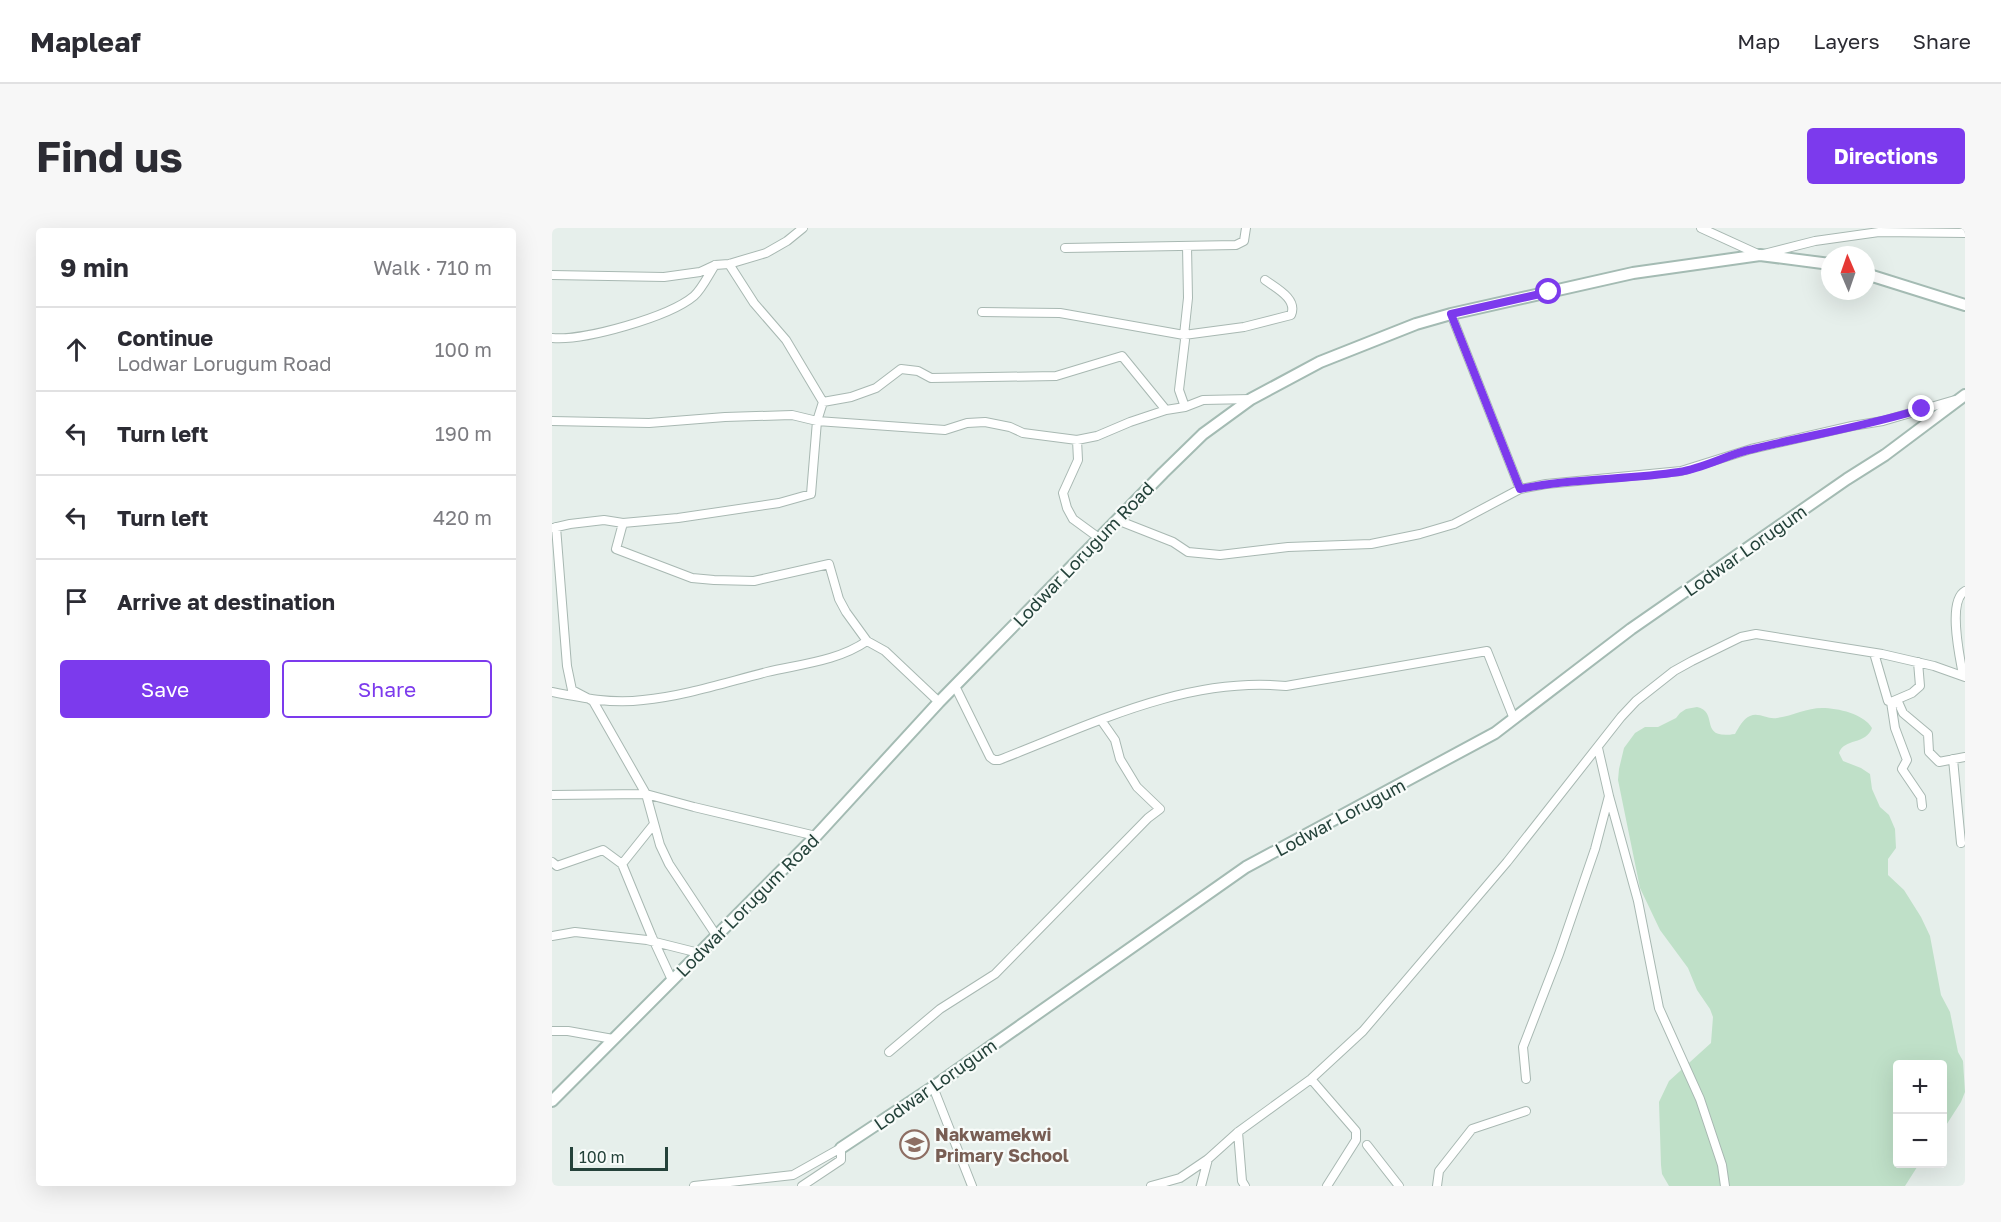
<!DOCTYPE html>
<html lang="en">
<head>
<meta charset="utf-8">
<style>
	:root { --surface:#fff; --page:#f7f7f7; --text:#2b2b33; --muted:#7c7c81; --line:#e1e1e2; --accent:#7c3aed }
	body { margin:0; font-family:"Golos Text",sans-serif; background:var(--page); color:var(--text) }
	.controls { position:absolute; right:18px; bottom:18px; display:grid; overflow:hidden; border-radius:6px; box-shadow:0 6px 24px #0002 }
	.controls button { width:54px; height:54px; display:grid; place-items:center; padding:0; border:0; border-bottom:2px solid var(--line); background:var(--surface); color:var(--text); font:30px sans-serif }
	.compass { position:absolute; left:1269px; top:18px; width:54px; height:54px; border-radius:50%; background:var(--surface); box-shadow:0 6px 24px #0002; rotate:358deg }
	.scale { position:absolute; left:18px; bottom:15px; width:98px; box-sizing:border-box; padding-left:6px; border:3px solid #24423a; border-top:0; font-size:16px; line-height:21px; white-space:nowrap; color:#24423a; -webkit-text-stroke:4px #f7fbf9; paint-order:stroke }
	.stop { position:absolute; width:18px; height:18px; margin:-14px; border:4px solid #7c3aed; border-radius:50%; background:#fff }
	.stop.end { background:#7c3aed; border-color:#fff; box-shadow:0 2px 6px #0008 }
	.list { margin:0; padding:0; list-style:none }
	h2 { display:flex; justify-content:space-between; align-items:center; height:78px; margin:0; padding:0 24px; font-size:26px }
	h2 small { font-size:20px; font-weight:400; color:var(--muted) }
	.list li { display:grid; grid-template-columns:39px 1fr auto; gap:18px; align-items:center; box-sizing:border-box; height:84px; padding:0 24px; border-top:2px solid var(--line) }
	.list b { display:block; font-size:22px; white-space:nowrap }
	.list p { margin:0; font-size:20px; white-space:nowrap; color:var(--muted) }
	.list em { font-size:20px; font-style:normal; color:var(--muted) }
	.actions { display:flex; gap:12px; padding:18px 24px }
	.actions a { flex:1; padding:14px 0; border:2px solid var(--accent); border-radius:6px; text-align:center; font-size:21px; color:var(--accent) }
	.actions .main { background:var(--accent); color:#fff }
	.icon { flex:none; width:33px; height:33px; fill:none; stroke:currentColor; stroke-width:2; stroke-linecap:round; stroke-linejoin:round }
	.map { position:relative; flex:none; width:1413px; height:958px; overflow:hidden; border-radius:6px }
	header { display:flex; align-items:center; gap:36px; box-sizing:border-box; height:84px; padding:0 30px; background:var(--surface); border-bottom:2px solid var(--line) }
	header strong { font-size:28px }
	nav { display:flex; gap:33px; margin-inline-start:auto; font-size:21px }
	.intro { display:flex; align-items:center; justify-content:space-between; box-sizing:border-box; height:144px; padding:0 36px }
	h1 { margin:0; font-size:42px }
	.button { padding:15px 27px; border-radius:6px; background:var(--accent); color:#fff; font-size:21px; font-weight:700 }
	main { display:flex; gap:36px; padding:0 36px }
	aside { flex:1; background:var(--surface); border-radius:6px; box-shadow:0 6px 24px #0002 }
	.map>svg:first-child { display:block }
	.green { fill:#bfe0c8 }
	.lines { fill:none; stroke-linecap:round; stroke-linejoin:round }
	.street-casing { stroke:#a8b8b2; stroke-width:10 }
	.secondary-casing { stroke:#a4bbb3; stroke-width:14 }
	.street { stroke:#fff; stroke-width:8 }
	.secondary { stroke:#fff; stroke-width:10 }
	.route { stroke:#7c3aed; stroke-width:8 }
	.labels { text-anchor:middle; dominant-baseline:central; stroke-width:4.5; stroke-linejoin:round; paint-order:stroke }
	.street-label { font-size:18px; fill:#24423a; stroke:#f7fbf9 }
	.education-label { font-size:18px; font-weight:bold; fill:#785e54; stroke:#f7fbf9; text-anchor:start }
</style>
</head>
<body>
<header>
<strong>Mapleaf</strong>
<nav><a>Map</a><a>Layers</a><a>Share</a></nav>
</header>
<div class="intro"><h1>Find us</h1><a class="button">Directions</a></div>
<main>
<aside>
<h2>9 min<small>Walk · 710 m</small></h2>
<ul class="list">
<li><svg class="icon" aria-label="ahead" viewBox="0 0 24 24"><path d="M12 20V5M6 11l6-6 6 6"/></svg><div><b>Continue</b><p>Lodwar Lorugum Road</p></div><em>100 m</em></li>
<li><svg class="icon" aria-label="left" viewBox="0 0 24 24"><path d="M17 20v-9H6M10 6l-5 5 5 5"/></svg><div><b>Turn left</b></div><em>190 m</em></li>
<li><svg class="icon" aria-label="left" viewBox="0 0 24 24"><path d="M17 20v-9H6M10 6l-5 5 5 5"/></svg><div><b>Turn left</b></div><em>420 m</em></li>
<li><svg class="icon" aria-label="arrive" viewBox="0 0 24 24"><path d="M6 21V4h12l-3 4 3 4H6"/></svg><div><b>Arrive at destination</b></div></li>
</ul>
<div class="actions"><a class="main">Save</a><a>Share</a></div>
</aside>
<div class="map">
<svg width="1413" height="958" viewBox="0 0 1413 958">
	<rect width="100%" height="100%" fill="#e6efeb"/>
	<!-- green -->
	<path class="green" d="M1145,479c23,5 0,33 38,27 4,-7 8,-15 15,-18 9,-4 18,4 27,2 15,-2 30,-10 45,-10 16,0 42,6 50,20 -6,17 -28,10 -33,25l4,8 18,7 9,6 2,15 8,18 9,8 6,14 1,19 -8,11v16l16,15 17,27 9,19 11,59 9,17 8,40 5,9 2,31 -4,10 -18,28 -1,-66h-44v100h21l-14,22h-236l-7,-12 -1,-9 -2,-63 10,-21 42,-38 2,-26 -3,-8 -13,-19 -9,-22 -28,-38 -20,-42 -22,-108 1,-11 5,-21 11,-15 10,-6h13l18,-9 4,-5 6,-4z"/>
	<g class="lines">
		<defs>
			<path id="street" d="M1149,0l59,27 55,-14 64,-9 86,1
				M513,20l171,-3 8,-4 2,-13
				M0,47l112,2 36,-5 15,-7 14,-1 37,-11 21,-12 16,-13
				M430,84l78,1 124,22 60,-8 47,-12c7,-16 -15,-27 -26,-35
				M899,86l69,175
				M0,110c32,3 117,-21 142,-42 8,-7 15,-22 21,-31
				M271,174l28,-5 25,-9 25,-19 17,2 13,7 125,-2 66,-20 44,54
				M633,179l-6,-17 6,-50 -1,-5 4,-37 -1,-52
				M0,193l97,2 76,-6 67,-2 25,6 128,9 22,-7 18,-1 25,5 13,6 54,7 20,-4 33,-14 36,-12 19,-3 18,-7 48,-1
				M525,212l1,20 -15,33 4,15 6,11 26,19
				M565,292l56,22 15,10 32,3 68,-8 83,-3 49,-10 34,-10 66,-35 26,-5 135,-13 70,-22 101,-23 31,-5 72,-21
				M71,295l-7,26 76,29 22,2 40,1 75,-17 10,35 7,13 21,29 18,10 54,51
				M4,299l11,139 5,24 21,11 53,93 14,51 9,19 47,71
				M0,300l18,-4 34,-4 19,3 55,-5 101,-15 32,-9 6,-73 6,-19 -37,-62 -32,-37 -25,-39
				M1322,425l14,48 11,3 4,9 25,21 1,18 10,10 26,-5
				M1366,434l2,24 -8,7 -21,9 4,26 12,32 -5,9 19,28 1,9
				M1411,447c-3,-17 -16,-74 2,-84
				M403,458l35,71 4,3h5c91,-35 187,-84 287,-74l201,-35 27,68
				M0,464c30,6 60,12 91,8 42,-4 84,-18 124,-28 34,-8 71,-11 100,-31
				M1401,531l8,84
				M0,567l94,-1 48,13 122,29
				M1057,568l29,105 21,107 41,91 22,66 3,21
				M0,634l5,4 46,-16 19,14 30,73 20,43
				M70,636l32,-40
				M0,708l23,-4 72,8 52,13
				M0,803h16l45,8
				M337,824l51,-43 55,-35 153,-156 12,-9 -23,-22 -17,-28 -5,-19 -14,-20
				M759,851l45,52v9l-29,46
				M974,851l-3,-32 36,-93 36,-105 14,-53 -11,-48
				M381,859l39,99
				M686,904l4,49 3,5
				M815,917l32,41
				M142,958l99,-11 48,-27
				M250,958l39,-26v-12
				M599,958l29,-8 28,-19 30,-27 73,-53 52,-48 144,-169 114,-145 15,-16 38,-30 18,-10 49,-24 15,-3 126,20 52,12 31,11
				M649,958l7,-27
				M885,958l2,-15 33,-42 54,-18"/>
			<path id="secondary" d="M1314,46l99,31
				M0,873l264,-265 123,-134 224,-229 40,-39 48,-35 69,-37 96,-38 35,-10 182,-41 127,-18 70,9
				M289,920l92,-61 313,-220 249,-134 136,-104 216,-150 38,-24 80,-60"/>
		</defs>
		<!-- street casing -->
		<use href="#street" class="street-casing"/>
		<!-- secondary casing -->
		<use href="#secondary" class="secondary-casing"/>
		<!-- street -->
		<use href="#street" class="street"/>
		<!-- secondary -->
		<use href="#secondary" class="secondary"/>
	</g>
	<g class="lines">
		<!-- route -->
		<path class="route" d="M997,64l-98,22 69,175c52,-11 106,-9 159,-17 26,-4 49,-18 74,-23 57,-14 114,-23 169,-40"/>
	</g>
	<!-- icons -->
	<defs>
		<symbol id="school-ring" viewBox="-11 -11 22 22"><circle r="9.5" fill="#f7fbf9" stroke="#8d6e63" stroke-width="1.5"/><path d="M0-5L7-2L0 1L-7-2ZM-4 1L0 2.5L4 1V4Q0 6-4 4Z" fill="#8d6e63"/></symbol>
	</defs>
	<g fill-rule="evenodd">
		<use href="#school-ring" x="346" y="900" width="33" height="33"/>
	</g>
	<g class="labels">
		<!-- street labels -->
		<g class="street-label">
			<text transform="translate(1193 322) rotate(-35)">Lodwar Lorugum</text>
			<text transform="translate(531 326) rotate(-46)">Lodwar Lorugum Road</text>
			<text transform="translate(788 589) rotate(-28)">Lodwar Lorugum</text>
			<text transform="translate(195 677) rotate(-45)">Lodwar Lorugum Road</text>
			<text transform="translate(383 856) rotate(-35)">Lodwar Lorugum</text>
		</g>
		<!-- education labels -->
		<g class="education-label">
			<text x="383" y="906">Nakwamekwi<tspan x="383" dy="21">Primary School</tspan></text>
		</g>
	</g>
</svg>
<div class="controls">
<button>+</button>
<button>−</button>
</div>
<svg class="compass" viewBox="-18 -18 36 36"><path d="M0-13l5 13h-10z" fill="#e53935"/><path d="M0 13l5-13h-10z" fill="#7c7c81"/></svg>
<div class="scale">100 m</div>
<div class="stop" style="left:997px;top:64px"></div>
<div class="stop end" style="left:1370px;top:181px"></div>
</div>
</main>
</body>
</html>
